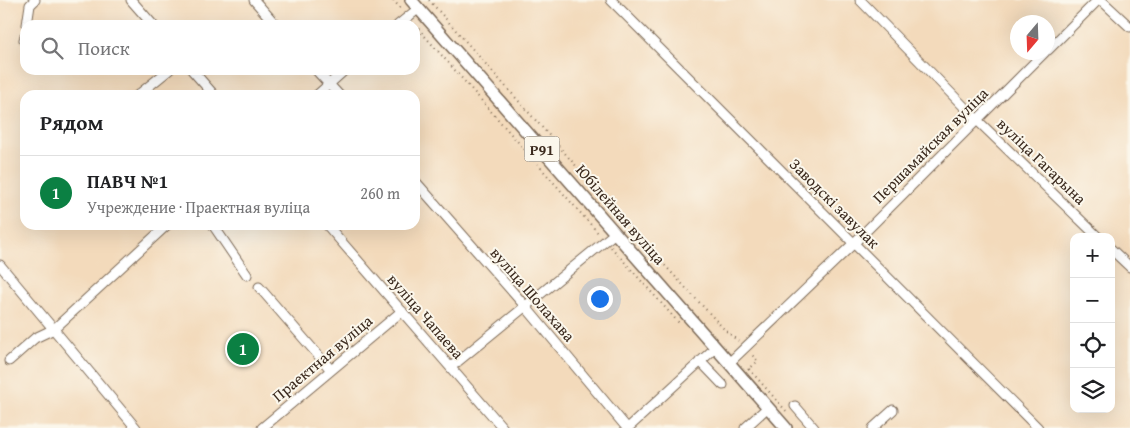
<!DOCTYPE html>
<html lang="ru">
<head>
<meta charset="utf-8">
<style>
	:root { --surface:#fff; --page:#f2f2f2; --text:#202124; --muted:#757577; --line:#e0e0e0; --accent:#0b8043 }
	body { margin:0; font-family:"Gentium Book Plus",serif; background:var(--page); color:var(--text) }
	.controls { position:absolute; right:15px; bottom:15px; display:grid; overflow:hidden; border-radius:10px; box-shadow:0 5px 20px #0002 }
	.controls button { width:45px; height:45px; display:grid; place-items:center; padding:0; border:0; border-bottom:1px solid var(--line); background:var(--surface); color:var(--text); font:25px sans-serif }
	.compass { position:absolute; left:1010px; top:15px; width:45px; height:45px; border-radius:50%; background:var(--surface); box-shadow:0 5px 20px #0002; rotate:199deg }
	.you { position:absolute; left:599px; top:298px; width:18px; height:18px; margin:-12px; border:4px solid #fff; border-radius:50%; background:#1a73e8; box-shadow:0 0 0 8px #1a73e833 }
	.badge { display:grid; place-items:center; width:32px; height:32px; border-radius:50%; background:var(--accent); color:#fff; font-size:16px; font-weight:700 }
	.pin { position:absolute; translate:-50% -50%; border:2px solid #fff; box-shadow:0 1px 5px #0006 }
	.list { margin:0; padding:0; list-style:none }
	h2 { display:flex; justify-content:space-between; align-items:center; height:65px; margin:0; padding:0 20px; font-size:21px }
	h2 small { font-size:16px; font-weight:400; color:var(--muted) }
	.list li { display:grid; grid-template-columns:32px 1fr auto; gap:15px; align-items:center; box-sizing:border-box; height:75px; padding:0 20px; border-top:1px solid var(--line) }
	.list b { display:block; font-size:19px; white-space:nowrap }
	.list p { margin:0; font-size:16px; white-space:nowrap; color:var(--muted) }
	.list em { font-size:16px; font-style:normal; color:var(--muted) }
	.icon { flex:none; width:28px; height:28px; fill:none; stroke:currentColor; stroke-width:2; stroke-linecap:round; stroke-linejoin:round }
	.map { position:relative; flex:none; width:1130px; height:428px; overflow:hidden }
	.search { position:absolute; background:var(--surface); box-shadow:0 5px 20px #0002; left:20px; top:20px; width:400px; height:55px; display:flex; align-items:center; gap:12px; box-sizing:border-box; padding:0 18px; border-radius:15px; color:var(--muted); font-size:19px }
	.panel { position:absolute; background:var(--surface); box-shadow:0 5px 20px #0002; left:20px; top:90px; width:400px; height:140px; border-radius:15px }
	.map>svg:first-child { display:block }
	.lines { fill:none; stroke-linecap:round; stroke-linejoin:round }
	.minor-casing { stroke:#7b6855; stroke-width:11 }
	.major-casing { stroke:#7b6855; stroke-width:14 }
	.path { stroke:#7b6855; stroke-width:2; stroke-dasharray:1 4; stroke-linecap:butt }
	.minor { stroke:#fff; stroke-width:9 }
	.major { stroke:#fff; stroke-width:11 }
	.labels { text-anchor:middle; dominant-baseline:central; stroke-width:4; stroke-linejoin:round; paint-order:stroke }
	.shield { fill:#fbf7ec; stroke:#75685c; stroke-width:1 }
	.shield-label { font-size:15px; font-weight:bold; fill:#3b2a1e }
	.street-label { font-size:16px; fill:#3b2a1e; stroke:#fbf7ec }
</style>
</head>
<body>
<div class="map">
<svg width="1130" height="428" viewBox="0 0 1130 428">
	<rect width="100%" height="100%" fill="#fbf7ec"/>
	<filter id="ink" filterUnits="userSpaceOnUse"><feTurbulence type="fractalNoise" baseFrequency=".02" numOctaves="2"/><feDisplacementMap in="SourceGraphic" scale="10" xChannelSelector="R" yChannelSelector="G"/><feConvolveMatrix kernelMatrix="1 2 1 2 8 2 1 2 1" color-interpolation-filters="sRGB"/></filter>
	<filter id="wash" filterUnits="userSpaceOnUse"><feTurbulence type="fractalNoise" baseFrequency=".0096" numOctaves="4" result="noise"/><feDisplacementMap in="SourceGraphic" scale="20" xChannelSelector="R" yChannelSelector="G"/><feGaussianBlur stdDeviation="1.12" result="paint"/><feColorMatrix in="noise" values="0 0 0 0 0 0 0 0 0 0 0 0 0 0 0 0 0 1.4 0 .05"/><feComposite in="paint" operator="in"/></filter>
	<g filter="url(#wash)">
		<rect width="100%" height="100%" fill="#f3dabb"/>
	</g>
	<g filter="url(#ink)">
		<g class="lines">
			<defs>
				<path id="minor" d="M131,0l22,25
					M254,0l22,25
					M611,0l427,428
					M860,0l117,120 121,117
					M1101,0l29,27
					M27,25l3,-20 5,-5
					M398,25l21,-17
					M24,40l1,-4
					M1048,50l50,-50
					M192,70l22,25
					M316,70l23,25
					M138,95l31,-25
					M317,95l28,-25
					M415,181l110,125 102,122
					M213,225l34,50
					M327,225l176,203
					M1111,249l19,18
					M0,265l136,163
					M259,287l72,83
					M9,361l26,-23 19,-9 113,-104
					M700,361l23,24
					M729,363l125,-120 191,-191
					M451,367l164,-134
					M795,406l19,22
					M262,428l140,-117
					M628,428l87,-80
					M745,428l23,-21
					M873,428l20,-18"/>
				<path id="major" d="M411,0l375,428"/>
			</defs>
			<!-- minor casing -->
			<use href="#minor" class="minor-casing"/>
			<!-- major casing -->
			<use href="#major" class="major-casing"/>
			<!-- path -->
			<path class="path" d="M393,0l9,10
				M429,0l227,256 69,74 13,11
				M415,25l184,209
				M611,247l68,76
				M749,369l38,43
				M748,370l10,-9 -8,-8"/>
			<!-- minor -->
			<use href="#minor" class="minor"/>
			<!-- major -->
			<use href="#major" class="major"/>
		</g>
	</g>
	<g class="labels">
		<!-- shield labels -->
		<rect class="shield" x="524.5" y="136.5" width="35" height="25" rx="4"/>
		<g class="shield-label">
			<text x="542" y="149">Р91</text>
		</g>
		<!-- street labels -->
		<g class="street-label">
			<text transform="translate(930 145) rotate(-45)">Першамайская вуліца</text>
			<text transform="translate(1042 161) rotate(44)">вуліца Гагарына</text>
			<text transform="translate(835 203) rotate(45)">Заводскі завулак</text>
			<text transform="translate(621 214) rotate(49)">Юбілейная вуліца</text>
			<text transform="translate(533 294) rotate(49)">вуліца Шолахава</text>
			<text transform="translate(426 316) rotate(49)">вуліца Чапаева</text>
			<text transform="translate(322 358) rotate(-40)">Праектная вуліца</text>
		</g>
	</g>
</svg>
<div class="controls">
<button>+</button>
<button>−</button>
<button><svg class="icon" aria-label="locate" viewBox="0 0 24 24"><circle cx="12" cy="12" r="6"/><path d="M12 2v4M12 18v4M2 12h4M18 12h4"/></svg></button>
<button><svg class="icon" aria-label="layers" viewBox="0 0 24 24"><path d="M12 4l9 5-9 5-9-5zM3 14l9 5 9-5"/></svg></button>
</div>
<svg class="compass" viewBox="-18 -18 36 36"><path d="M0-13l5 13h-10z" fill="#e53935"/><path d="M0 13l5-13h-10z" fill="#757577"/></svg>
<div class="you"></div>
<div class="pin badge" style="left:243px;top:349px">1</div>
<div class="search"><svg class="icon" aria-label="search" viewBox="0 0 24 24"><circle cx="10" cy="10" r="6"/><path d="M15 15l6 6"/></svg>Поиск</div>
<section class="panel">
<h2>Рядом<small></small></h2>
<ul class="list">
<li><span class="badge">1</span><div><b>ПАВЧ №1</b><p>Учреждение · Праектная вуліца</p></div><em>260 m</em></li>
</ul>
</section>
</div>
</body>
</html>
